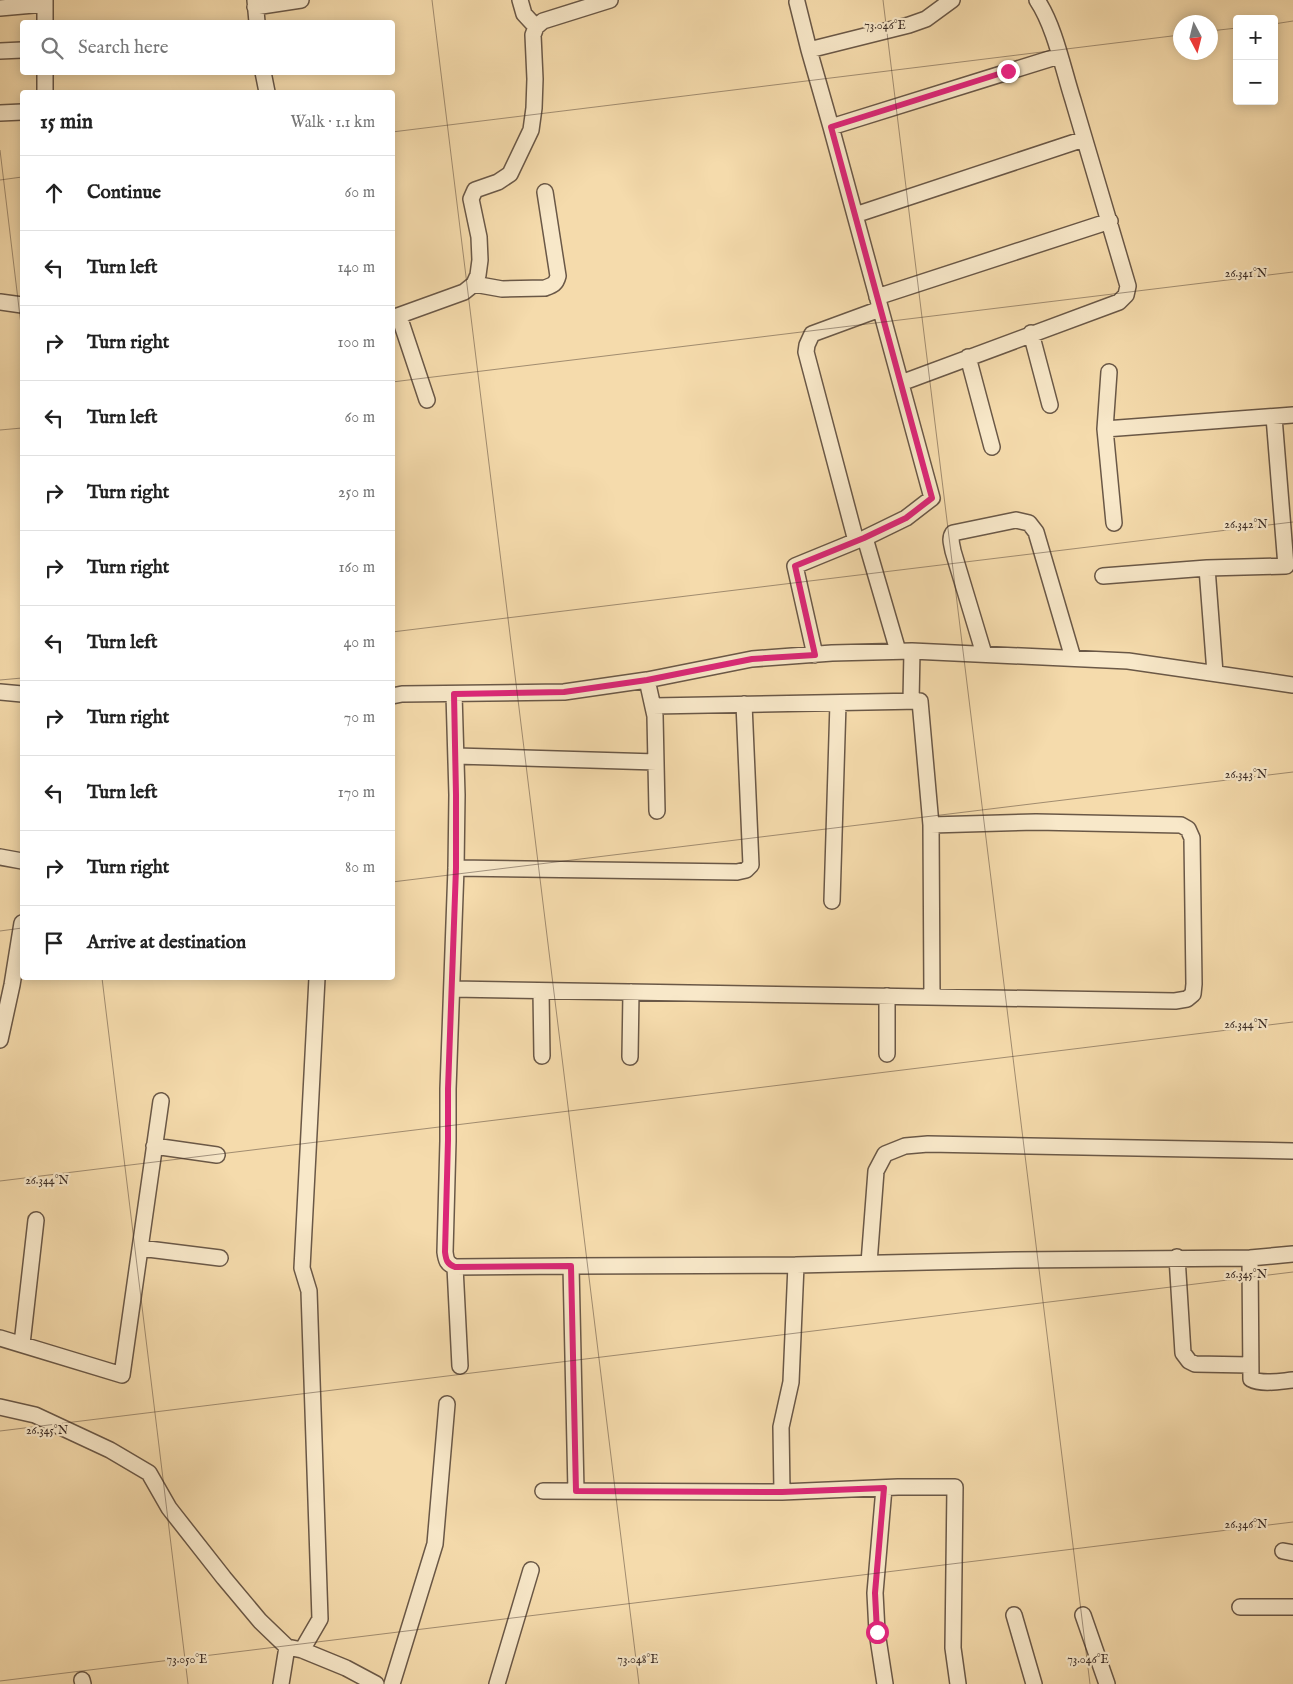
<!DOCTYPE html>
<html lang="en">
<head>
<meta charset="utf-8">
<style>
	:root { --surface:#fff; --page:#f6f6f6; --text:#222; --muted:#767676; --line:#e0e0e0 }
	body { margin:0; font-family:"IM FELL English",serif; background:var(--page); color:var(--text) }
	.controls { position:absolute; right:15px; top:15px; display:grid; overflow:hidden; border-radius:5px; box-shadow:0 2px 12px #0003 }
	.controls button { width:45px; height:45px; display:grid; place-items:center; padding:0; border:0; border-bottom:1px solid var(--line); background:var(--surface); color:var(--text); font:25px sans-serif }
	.compass { position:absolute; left:1173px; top:15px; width:45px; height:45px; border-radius:50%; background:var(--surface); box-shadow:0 2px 12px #0003; rotate:173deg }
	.stop { position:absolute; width:15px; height:15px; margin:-11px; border:4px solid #db2777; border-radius:50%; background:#fff }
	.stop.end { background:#db2777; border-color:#fff; box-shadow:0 1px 5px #0008 }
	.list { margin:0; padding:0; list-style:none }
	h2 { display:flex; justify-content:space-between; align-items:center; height:65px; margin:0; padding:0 20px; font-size:21px }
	h2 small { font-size:16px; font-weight:400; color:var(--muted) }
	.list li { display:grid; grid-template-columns:32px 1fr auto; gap:15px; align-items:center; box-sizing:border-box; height:75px; padding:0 20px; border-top:1px solid var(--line) }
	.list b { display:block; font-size:19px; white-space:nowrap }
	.list em { font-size:16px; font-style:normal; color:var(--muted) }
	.icon { flex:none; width:28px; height:28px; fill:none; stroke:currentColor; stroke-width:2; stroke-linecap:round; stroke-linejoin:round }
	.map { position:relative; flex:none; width:1293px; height:1684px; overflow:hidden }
	.search { position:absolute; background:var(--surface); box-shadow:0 2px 12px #0003; left:20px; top:20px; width:375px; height:55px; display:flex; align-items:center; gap:12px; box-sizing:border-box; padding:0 18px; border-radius:5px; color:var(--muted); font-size:19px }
	.panel { position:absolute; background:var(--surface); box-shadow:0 2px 12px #0003; left:20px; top:90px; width:375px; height:890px; border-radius:5px }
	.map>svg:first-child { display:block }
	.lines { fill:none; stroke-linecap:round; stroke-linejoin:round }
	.street-casing { stroke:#6a5847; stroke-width:18 }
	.street { stroke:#f8e8c9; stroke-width:15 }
	.route { stroke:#db2777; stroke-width:6 }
	.ticks { fill:none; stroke:#3b2c25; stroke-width:1; stroke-opacity:0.45 }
	.ticks-label { font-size:12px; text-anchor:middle; fill:#3b2c25; stroke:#f8e8c9; stroke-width:4.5; stroke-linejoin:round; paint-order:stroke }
</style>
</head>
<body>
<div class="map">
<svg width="1293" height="1684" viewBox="0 0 1293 1684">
	<rect width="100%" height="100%" fill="#f5dbac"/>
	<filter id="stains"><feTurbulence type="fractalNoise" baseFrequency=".004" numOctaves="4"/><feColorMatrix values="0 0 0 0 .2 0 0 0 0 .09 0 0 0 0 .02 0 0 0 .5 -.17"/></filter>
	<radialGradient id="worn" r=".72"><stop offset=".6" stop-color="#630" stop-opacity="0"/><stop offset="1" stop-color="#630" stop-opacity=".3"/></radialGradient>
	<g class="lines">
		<defs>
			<path id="street" d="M45,0v22
				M255,0l2,22
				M520,0l4,14 12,13
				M797,2l12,48 22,77 101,371 -26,20 -41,20 33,113
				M255,7l46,-7
				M0,8l45,-4
				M809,50l100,-25 17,-6 26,-19
				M0,51l22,-1
				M263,72l4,20
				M45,92v-20
				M0,113l22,-1
				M831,127l228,-71
				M855,215l229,-76
				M474,284l28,5 43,-1c8,-3 11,-4 13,-12l-13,-84
				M877,297l233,-76
				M0,302l22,3
				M399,316l28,84
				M392,318l72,-26 10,-8 4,-9 2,-15 -1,-23 -8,-38 4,-9 23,-8 12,-8 21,-44 3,-22 1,-29 -2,-44 3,-8 7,-6 67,-21
				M1031,333l19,72
				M968,357l24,90
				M1109,372l-4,57 188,-14
				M901,383l218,-81 7,-7 2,-9c-18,-62 -37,-124 -55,-186 -10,-31 -18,-73 -36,-100
				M1105,429l9,94
				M865,538l-9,3 -50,-189 1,-7 5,-11 68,-25
				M1103,576l104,-8
				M984,654l-31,-103c-1,-7 -4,-12 0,-18l63,-13 13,3 7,9 37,126
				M815,655l-20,-89 61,-25
				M1215,673l-8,-105 79,-2 -12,-149
				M647,680l8,36 2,95
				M0,692l22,2
				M454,694l3,101 -1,73 -8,221v52l-3,111c1,8 2,12 10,15l116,-1 5,225
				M392,696l10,-2 162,-2 83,-12 105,-21 80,-6 80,-2 216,10 165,24
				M911,701l1,-50
				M653,706l267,-5 11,124 1,172
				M456,756l200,6
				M0,857l22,4
				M456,868l281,4 9,-2 5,-5 -7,-161
				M832,901l6,-198
				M452,989l723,12 12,-2 6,-5 1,-10 -2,-146 -4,-9 -7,-4 -145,-3 -105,3
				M541,991l1,65
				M0,1040l12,-55 10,-62
				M887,1054v-58
				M630,1057l1,-65
				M154,1146l63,9
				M140,1248l80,10
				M1177,1257l6,96 6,8 6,3 55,1
				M1250,1258l1,121c11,6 30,2 42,1
				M869,1263l7,-92 9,-17 20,-8 23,-2 365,7
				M571,1266l225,-1
				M455,1267l5,99
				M0,1338l122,37 39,-274
				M22,1344l14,-124
				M0,1407l35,8 75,35 39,23 20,35 55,70 36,43 27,26 15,3 44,18 30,16
				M884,1488l-9,105 2,39 8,52
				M543,1491l239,1
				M1283,1551l10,2
				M1240,1607h53
				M1014,1615l20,69
				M1083,1615l24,69
				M302,1650l18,-31 -11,-328 -7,-23 15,-290
				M82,1680l1,4
				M281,1684l6,-37
				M392,1684l43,-140 12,-140
				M497,1684l34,-114
				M958,1684l-5,-36 2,-161h-57l-116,5 -1,-65 10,-45 5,-117 219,-5 235,-2 43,-4"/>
		</defs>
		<!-- street casing -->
		<use href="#street" class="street-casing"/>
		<!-- street -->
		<use href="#street" class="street"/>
	</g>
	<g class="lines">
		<!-- route -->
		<path class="route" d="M877,1632l-2,-39 9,-105 -102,4 -206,-1 -5,-225 -116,1c-8,-3 -9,-7 -10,-15l3,-112v-51l8,-221v-73l-2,-101 110,-2 83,-12 105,-21 63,-4 -20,-89 69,-28 42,-20 26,-20 -101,-371 177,-56"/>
	</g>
	<!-- ticks -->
	<path class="ticks" d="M432,0l207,1684M883,0l207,1684M1274,24l19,-3M1210,31l27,-3M392,132l788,-97M0,150l22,183M0,180l22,-3M392,382l901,-110M0,430l22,-2M392,632l901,-110M0,680l22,-2M392,882l901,-110M0,931l22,-3M102,978l86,706M0,1181l1293,-159M0,1431l1293,-159M0,1681l1293,-159"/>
	<g class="ticks-label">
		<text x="885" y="29">73.046°E</text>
		<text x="1246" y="277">26.341°N</text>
		<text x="1246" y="528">26.342°N</text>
		<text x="1246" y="778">26.343°N</text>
		<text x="1246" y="1028">26.344°N</text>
		<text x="47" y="1184">26.344°N</text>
		<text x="1246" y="1278">26.345°N</text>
		<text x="47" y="1434">26.345°N</text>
		<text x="1246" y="1528">26.346°N</text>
		<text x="187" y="1663">73.050°E</text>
		<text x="638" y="1663">73.048°E</text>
		<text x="1088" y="1663">73.046°E</text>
	</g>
	<rect width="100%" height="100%" filter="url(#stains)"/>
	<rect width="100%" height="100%" fill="url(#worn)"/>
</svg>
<div class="controls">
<button>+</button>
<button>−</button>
</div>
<svg class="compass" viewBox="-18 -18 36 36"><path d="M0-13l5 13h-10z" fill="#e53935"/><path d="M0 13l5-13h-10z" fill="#767676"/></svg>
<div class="stop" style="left:877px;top:1632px"></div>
<div class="stop end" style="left:1008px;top:71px"></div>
<div class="search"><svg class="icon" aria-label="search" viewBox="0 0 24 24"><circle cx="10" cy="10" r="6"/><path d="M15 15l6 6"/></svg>Search here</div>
<section class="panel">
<h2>15 min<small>Walk · 1.1 km</small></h2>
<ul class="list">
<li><svg class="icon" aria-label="ahead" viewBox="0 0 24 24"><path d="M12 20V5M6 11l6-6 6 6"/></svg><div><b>Continue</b></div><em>60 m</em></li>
<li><svg class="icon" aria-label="left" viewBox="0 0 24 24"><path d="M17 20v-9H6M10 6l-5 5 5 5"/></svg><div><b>Turn left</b></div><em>140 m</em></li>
<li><svg class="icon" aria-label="right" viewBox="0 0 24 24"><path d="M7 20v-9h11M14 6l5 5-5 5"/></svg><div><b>Turn right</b></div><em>100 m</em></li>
<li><svg class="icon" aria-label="left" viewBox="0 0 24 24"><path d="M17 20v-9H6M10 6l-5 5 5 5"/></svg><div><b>Turn left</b></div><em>60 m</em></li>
<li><svg class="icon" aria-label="right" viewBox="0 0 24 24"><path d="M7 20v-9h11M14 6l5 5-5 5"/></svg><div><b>Turn right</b></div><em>250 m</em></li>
<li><svg class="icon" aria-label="right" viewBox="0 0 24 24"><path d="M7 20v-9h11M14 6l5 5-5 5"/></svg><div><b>Turn right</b></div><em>160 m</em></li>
<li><svg class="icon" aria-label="left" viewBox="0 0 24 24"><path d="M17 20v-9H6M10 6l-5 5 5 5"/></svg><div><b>Turn left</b></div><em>40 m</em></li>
<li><svg class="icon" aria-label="right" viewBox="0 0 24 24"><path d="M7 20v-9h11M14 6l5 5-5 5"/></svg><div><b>Turn right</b></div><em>70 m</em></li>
<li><svg class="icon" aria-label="left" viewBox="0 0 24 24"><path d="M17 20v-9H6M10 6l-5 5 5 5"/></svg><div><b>Turn left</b></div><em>170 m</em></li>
<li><svg class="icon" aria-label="right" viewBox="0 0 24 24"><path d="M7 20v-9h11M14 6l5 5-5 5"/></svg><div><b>Turn right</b></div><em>80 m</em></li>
<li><svg class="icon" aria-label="arrive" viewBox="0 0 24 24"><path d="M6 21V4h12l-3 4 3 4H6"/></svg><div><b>Arrive at destination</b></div></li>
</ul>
</section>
</div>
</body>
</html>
